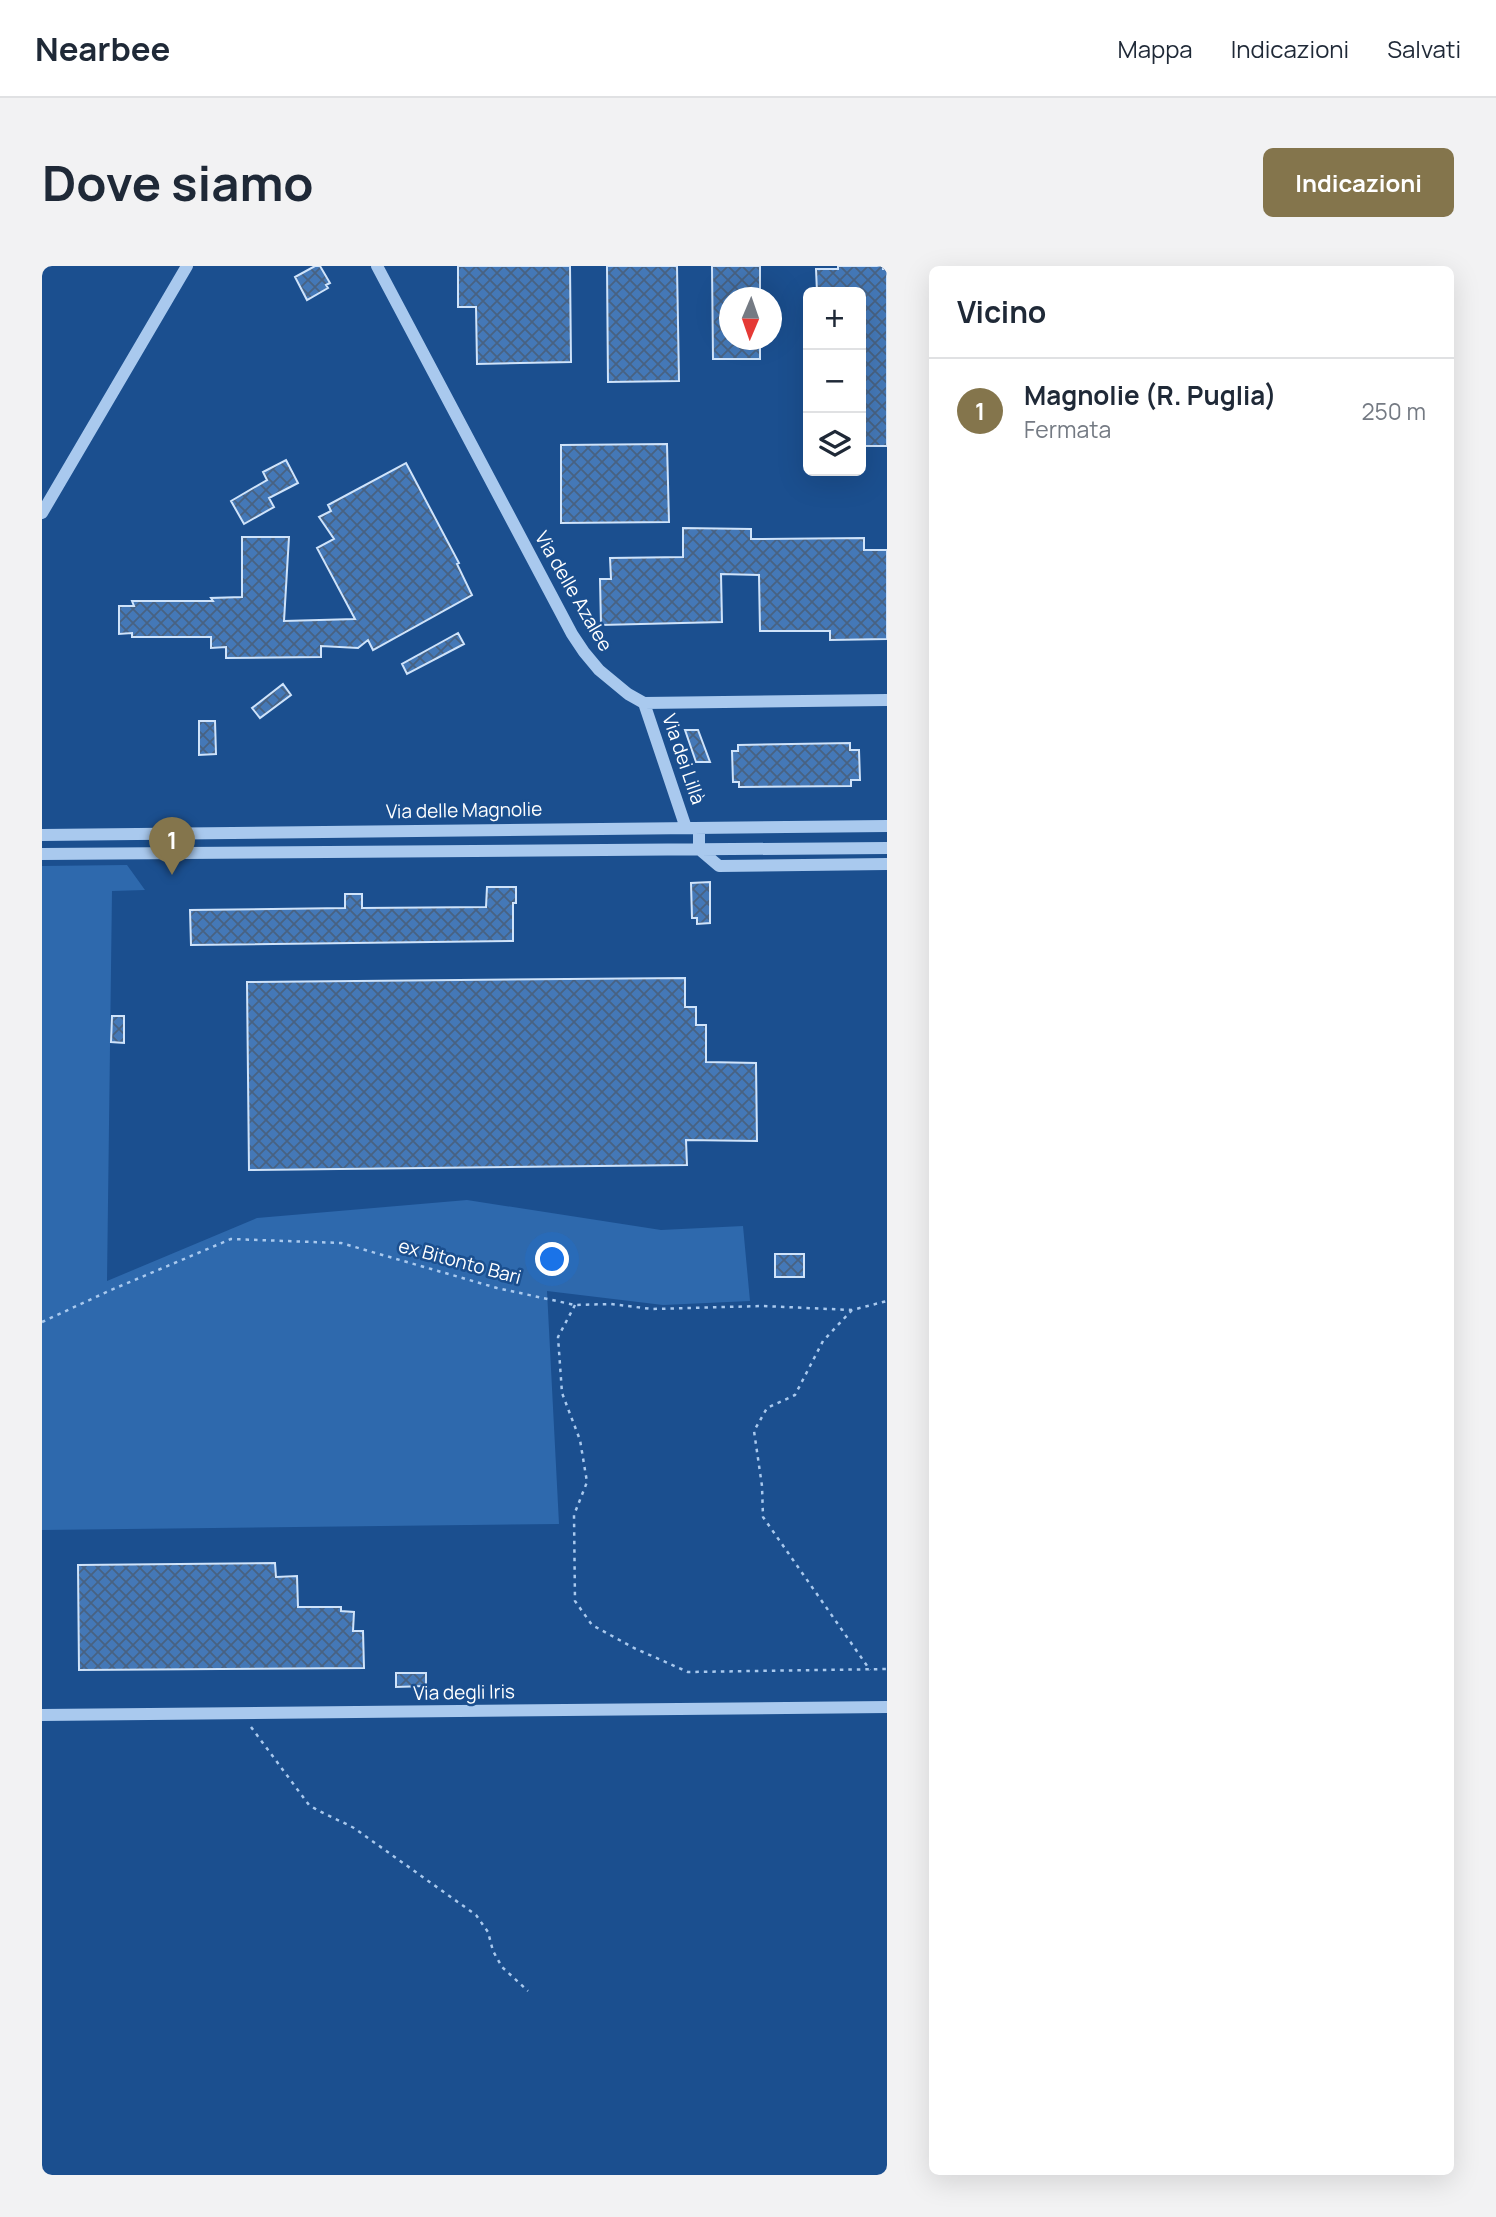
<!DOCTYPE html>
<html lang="it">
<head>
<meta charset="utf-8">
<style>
	:root { --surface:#fff; --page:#f2f2f3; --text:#1f2937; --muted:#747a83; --line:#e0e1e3; --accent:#84754c }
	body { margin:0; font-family:Manrope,sans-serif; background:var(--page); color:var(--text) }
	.controls { position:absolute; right:21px; top:21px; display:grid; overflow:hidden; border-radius:10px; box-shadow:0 7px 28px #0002 }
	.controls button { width:63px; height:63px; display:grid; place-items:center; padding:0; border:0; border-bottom:2px solid var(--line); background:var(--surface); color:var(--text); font:35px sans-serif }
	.compass { position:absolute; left:677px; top:21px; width:63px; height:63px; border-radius:50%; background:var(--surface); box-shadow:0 7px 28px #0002; rotate:182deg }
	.you { position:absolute; left:511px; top:994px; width:24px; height:24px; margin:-18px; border:5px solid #fff; border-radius:50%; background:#1a73e8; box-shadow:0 0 0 10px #1a73e833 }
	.badge { display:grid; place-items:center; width:46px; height:46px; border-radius:50%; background:var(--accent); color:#fff; font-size:23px; font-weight:700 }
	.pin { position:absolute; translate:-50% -58px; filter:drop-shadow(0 2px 4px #0008) }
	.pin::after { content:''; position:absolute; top:37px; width:24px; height:21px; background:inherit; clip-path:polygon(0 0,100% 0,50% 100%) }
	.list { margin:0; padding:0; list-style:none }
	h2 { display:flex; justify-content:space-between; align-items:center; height:91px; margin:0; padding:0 28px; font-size:30px }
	h2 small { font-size:23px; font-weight:400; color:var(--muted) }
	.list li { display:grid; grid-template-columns:46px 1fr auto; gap:21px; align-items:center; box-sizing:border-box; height:105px; padding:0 28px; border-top:2px solid var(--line) }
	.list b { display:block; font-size:26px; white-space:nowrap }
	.list p { margin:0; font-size:23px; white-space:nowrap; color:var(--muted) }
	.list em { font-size:23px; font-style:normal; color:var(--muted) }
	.icon { flex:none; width:38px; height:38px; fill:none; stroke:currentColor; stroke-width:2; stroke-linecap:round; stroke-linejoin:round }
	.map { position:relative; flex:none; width:845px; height:1909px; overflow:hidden; border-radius:10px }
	header { display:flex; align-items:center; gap:42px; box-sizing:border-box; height:98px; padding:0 35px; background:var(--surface); border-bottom:2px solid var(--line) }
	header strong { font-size:33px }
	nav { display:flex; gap:38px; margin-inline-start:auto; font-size:24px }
	.intro { display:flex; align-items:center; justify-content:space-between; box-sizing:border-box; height:168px; padding:0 42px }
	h1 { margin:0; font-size:49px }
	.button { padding:18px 32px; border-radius:10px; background:var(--accent); color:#fff; font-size:24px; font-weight:700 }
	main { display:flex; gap:42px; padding:0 42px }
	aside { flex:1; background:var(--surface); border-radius:10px; box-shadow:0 7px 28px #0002 }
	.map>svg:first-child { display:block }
	.grass { fill:#2e69ad }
	.building { fill:url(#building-cross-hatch); stroke:#cfe3fa; stroke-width:2 }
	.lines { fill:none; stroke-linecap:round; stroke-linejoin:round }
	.path { stroke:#a9c9ee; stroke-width:2.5; stroke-dasharray:3.5 5; stroke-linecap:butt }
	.minor { stroke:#a9c9ee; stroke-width:12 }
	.labels { text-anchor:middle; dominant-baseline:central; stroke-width:5; stroke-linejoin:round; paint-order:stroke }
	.street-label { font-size:19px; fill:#fff; stroke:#1b4f8f }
</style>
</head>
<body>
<header>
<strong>Nearbee</strong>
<nav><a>Mappa</a><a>Indicazioni</a><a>Salvati</a></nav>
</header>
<div class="intro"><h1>Dove siamo</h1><a class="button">Indicazioni</a></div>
<main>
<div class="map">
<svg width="845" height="1909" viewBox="0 0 845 1909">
	<defs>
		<pattern id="building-cross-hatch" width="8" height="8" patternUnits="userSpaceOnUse" patternTransform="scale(1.75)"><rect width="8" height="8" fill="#4478b7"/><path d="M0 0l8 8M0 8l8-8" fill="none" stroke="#486282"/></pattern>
	</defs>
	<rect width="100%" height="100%" fill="#1b4f8f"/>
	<!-- grass -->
	<path class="grass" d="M85,599l18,25 -33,1 -5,390 150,-63 210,-18 194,30 82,-4 7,75 -87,4 -116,-14 12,233 -517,6v-664z"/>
	<!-- building -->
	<path class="building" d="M273,0h5l10,17 -4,2 2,3 -21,12 -12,-23z
		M416,0h112l1,96 -94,2 -1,-57h-18z
		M565,0h70l2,115 -71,1z
		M670,0h48v32h-30v42h30v19h-47z
		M796,0h45v3h4v177h-26v-154h-44l-1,-23h22z
		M625,178l2,78 -108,1v-78z
		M244,194l12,23 -29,15 5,9 -30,17 -13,-23 36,-21 -4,-8z
		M364,197l53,100 -2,1 15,31 -99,55 -5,-10 -10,8 -37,-2v11l-95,1v-11l-15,1v-11h-79v-4l-13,1v-28h15l-2,-5h81l-2,-3 31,-1v-60h47l-5,84 71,-2 -38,-71 17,-9 -15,-22 12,-6 -3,-6z
		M641,262l68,1v10l113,-1v12h23v89l-57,1v-9h-70l-1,-56 -38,-1 1,48 -121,3 -1,-46h11l-1,-21 73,-1z
		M416,367l6,11 -57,30 -5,-10z
		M241,418l8,11 -31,23 -8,-10z
		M157,455h16l1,33 -17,1z
		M643,464h13l12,32h-14z
		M808,477v7h9l1,30h-9v6l-112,1v-5h-6l-1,-31h6v-6z
		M668,616v41l-13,1v-6h-5l-1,-35z
		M445,621h29v16h-3v38l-322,4 -1,-35 155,-2v-14h17v14l124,-1z
		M643,712v29h11v18h10v37l50,1 1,78 -71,-1 1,25 -438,5 -2,-188z
		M70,750h12v27l-13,-1z
		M733,988h29v23h-29z
		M233,1297l1,14 21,-1 1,31h43v4l13,1 -1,19h10l1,37 -285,2 -1,-105z
		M354,1407h30v13l-30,1z"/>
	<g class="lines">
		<!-- path -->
		<path class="path" d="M533,1039l-17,32 4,56 18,47 7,42 -13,33 1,86 17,24 42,23 54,24 199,-3
			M810,1044l-29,31 -28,54 -28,13 -13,23 8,55 1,31 107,153
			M0,1056l69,-32 120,-51 110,4 156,45 78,17 36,-1 41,5 110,-3 90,4 35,-9
			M209,1461l58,78c14,9 30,15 45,23l122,87 12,17 5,19 9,16 26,24"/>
		<!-- minor -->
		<path class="minor" d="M335,0l195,368 12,18 15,18 29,24 16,9 243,-3
			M0,247l145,-247
			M602,437l42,125
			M657,562v21l20,17 168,-2
			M0,569l845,-9
			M0,588l845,-6
			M0,1449l845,-8"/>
	</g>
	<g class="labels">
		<!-- street labels -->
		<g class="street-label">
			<text transform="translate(532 325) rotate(60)">Via delle Azalee</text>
			<text transform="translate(642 493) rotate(71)">Via dei Lillà</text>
			<text transform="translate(422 544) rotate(-1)">Via delle Magnolie</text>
			<text transform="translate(418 995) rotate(15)">ex Bitonto Bari</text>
			<text transform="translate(422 1426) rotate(-1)">Via degli Iris</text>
		</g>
	</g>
</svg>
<div class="controls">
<button>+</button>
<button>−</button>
<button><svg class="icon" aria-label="layers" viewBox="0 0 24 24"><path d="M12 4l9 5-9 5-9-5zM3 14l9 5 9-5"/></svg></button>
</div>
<svg class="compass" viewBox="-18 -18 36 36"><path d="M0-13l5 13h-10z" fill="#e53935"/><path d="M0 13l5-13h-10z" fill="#747a83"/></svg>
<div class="you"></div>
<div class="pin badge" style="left:130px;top:609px">1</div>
</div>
<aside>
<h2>Vicino<small></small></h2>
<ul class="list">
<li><span class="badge">1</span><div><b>Magnolie (R. Puglia)</b><p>Fermata</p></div><em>250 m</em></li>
</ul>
</aside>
</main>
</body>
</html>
